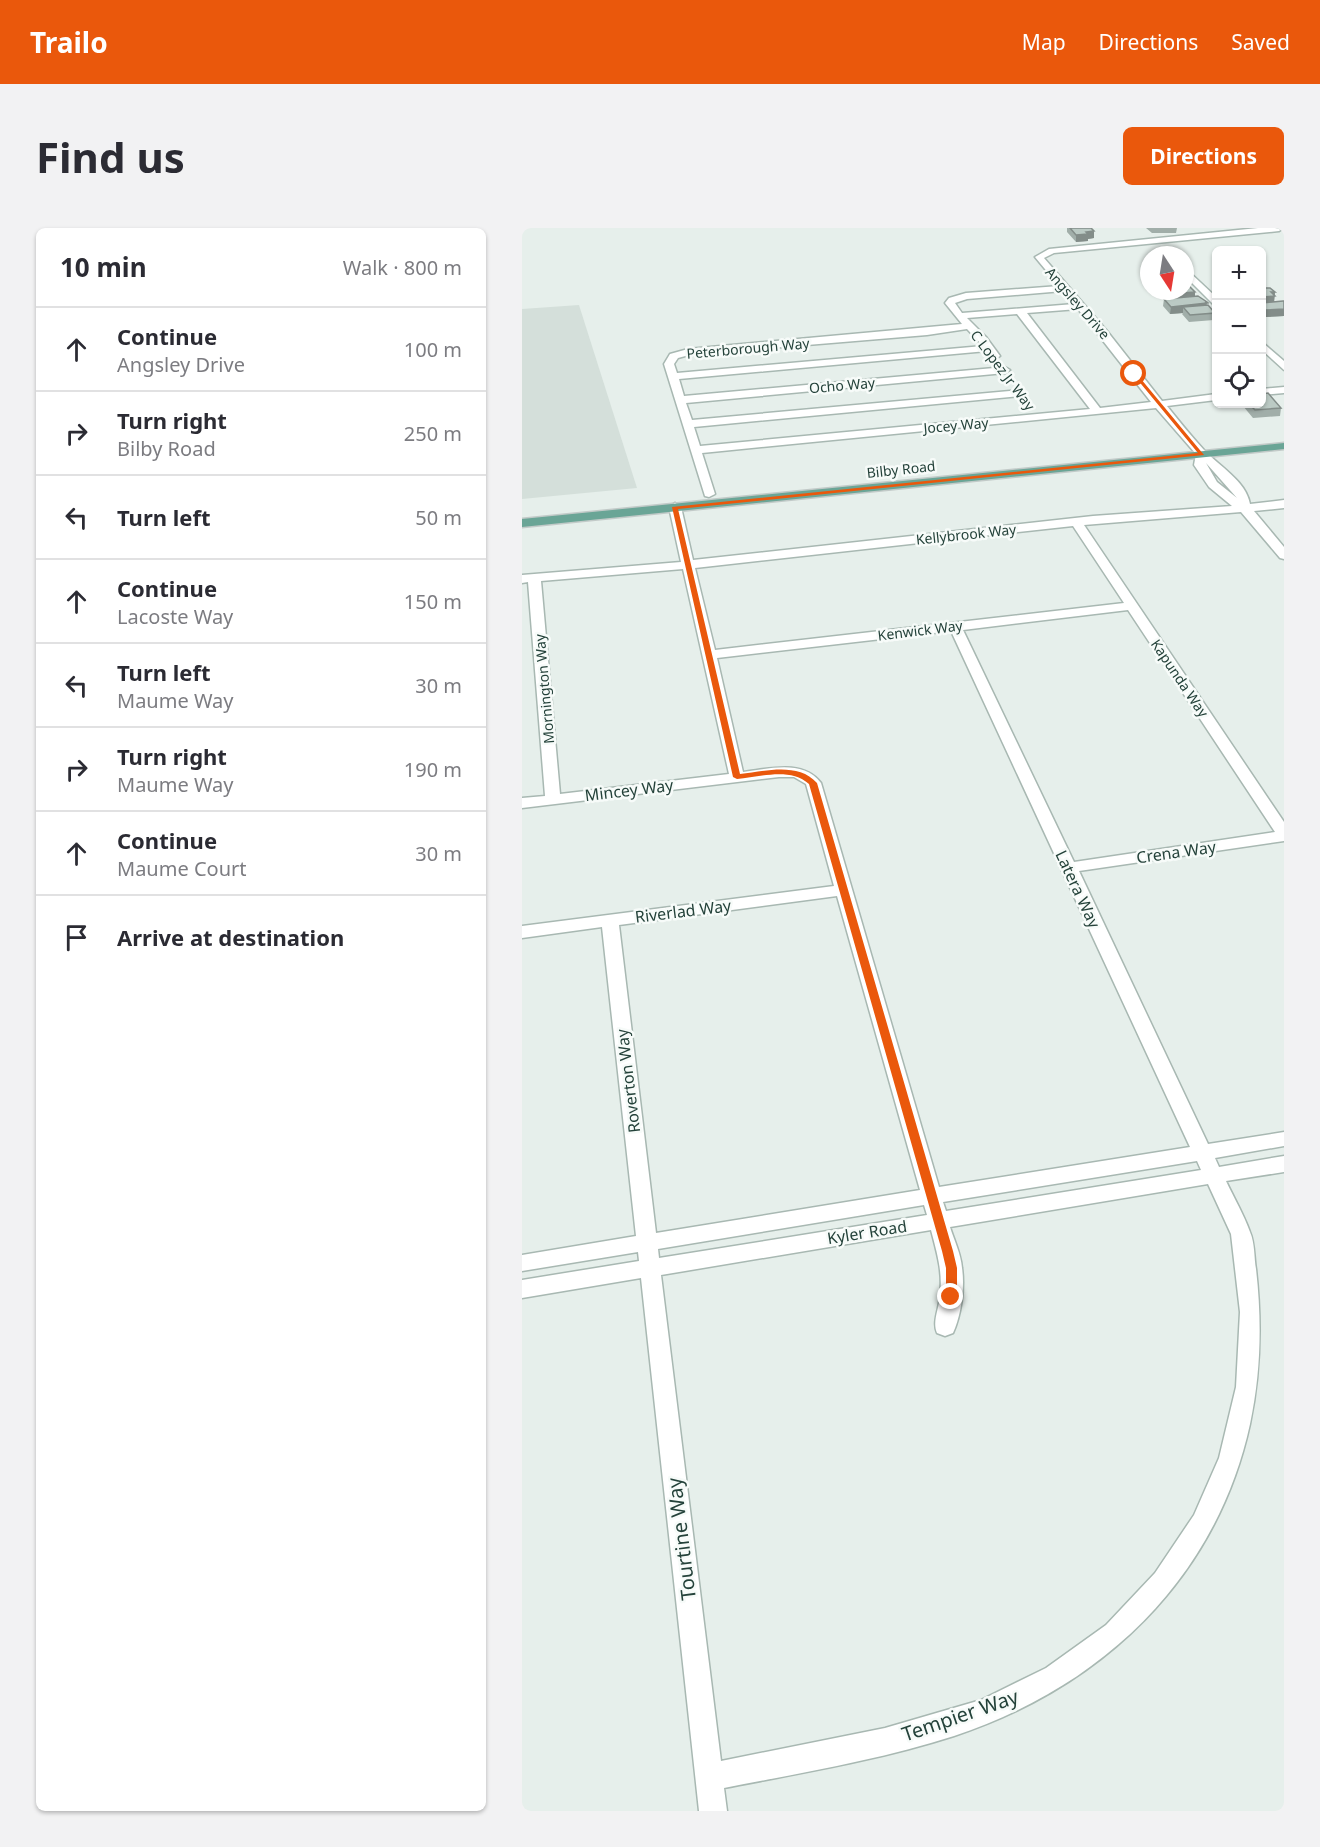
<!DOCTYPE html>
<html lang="en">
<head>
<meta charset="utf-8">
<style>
	:root { --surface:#fff; --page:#f2f2f3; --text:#2b2b33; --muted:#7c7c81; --line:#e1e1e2; --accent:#ea580c }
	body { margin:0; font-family:"Noto Sans",sans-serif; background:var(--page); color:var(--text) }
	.controls { position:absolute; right:18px; top:18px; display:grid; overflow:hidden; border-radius:9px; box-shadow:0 2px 4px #0004 }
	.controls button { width:54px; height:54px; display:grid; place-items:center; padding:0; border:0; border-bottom:2px solid var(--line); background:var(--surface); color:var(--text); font:30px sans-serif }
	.compass { position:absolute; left:618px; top:18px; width:54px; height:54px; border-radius:50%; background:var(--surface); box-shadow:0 2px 4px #0004; rotate:168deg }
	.stop { position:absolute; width:18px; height:18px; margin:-14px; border:4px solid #ea580c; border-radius:50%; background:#fff }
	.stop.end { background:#ea580c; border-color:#fff; box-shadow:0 2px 6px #0008 }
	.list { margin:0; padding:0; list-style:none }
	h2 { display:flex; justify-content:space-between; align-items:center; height:78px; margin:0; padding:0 24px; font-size:26px }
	h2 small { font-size:20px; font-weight:400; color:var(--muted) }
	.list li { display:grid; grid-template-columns:39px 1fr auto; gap:18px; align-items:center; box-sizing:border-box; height:84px; padding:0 24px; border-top:2px solid var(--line) }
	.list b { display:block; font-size:22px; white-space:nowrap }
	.list p { margin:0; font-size:20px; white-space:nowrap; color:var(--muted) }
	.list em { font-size:20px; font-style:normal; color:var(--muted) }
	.icon { flex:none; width:33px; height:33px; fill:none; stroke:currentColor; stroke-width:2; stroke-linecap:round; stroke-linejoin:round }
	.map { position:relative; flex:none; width:762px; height:1583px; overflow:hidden; border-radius:9px }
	header { display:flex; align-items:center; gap:36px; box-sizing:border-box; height:84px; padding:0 30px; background:var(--accent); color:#fff }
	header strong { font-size:28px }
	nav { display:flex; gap:33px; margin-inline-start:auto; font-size:21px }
	.intro { display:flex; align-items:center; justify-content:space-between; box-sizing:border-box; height:144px; padding:0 36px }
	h1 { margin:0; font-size:42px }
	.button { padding:15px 27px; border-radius:9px; background:var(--accent); color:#fff; font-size:21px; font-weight:700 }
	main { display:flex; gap:36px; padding:0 36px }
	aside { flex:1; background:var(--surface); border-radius:9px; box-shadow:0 2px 4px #0004 }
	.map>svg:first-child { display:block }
	.built { fill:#d4dfda }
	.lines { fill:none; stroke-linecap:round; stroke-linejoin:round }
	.minor-casing { stroke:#a8b8b2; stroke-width:3 }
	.major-casing { stroke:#c2cac8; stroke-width:3 }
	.minor { fill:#fff; fill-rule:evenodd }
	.major { fill:#6aa596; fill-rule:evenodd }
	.wall { fill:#a1aea9 }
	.shaded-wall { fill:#838d89 }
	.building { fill:#bbcac4; stroke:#838d89; stroke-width:1.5 }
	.route { fill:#ea580c }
	.labels { text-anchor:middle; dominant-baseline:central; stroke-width:5; stroke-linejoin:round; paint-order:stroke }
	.far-street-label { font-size:14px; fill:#24423a; stroke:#f7fbf9 }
	.street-label { font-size:16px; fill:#24423a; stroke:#f7fbf9 }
	.near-street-label { font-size:20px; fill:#24423a; stroke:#f7fbf9 }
</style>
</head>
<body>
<header>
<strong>Trailo</strong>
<nav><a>Map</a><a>Directions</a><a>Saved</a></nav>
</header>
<div class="intro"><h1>Find us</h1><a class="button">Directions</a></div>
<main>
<aside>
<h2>10 min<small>Walk · 800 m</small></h2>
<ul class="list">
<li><svg class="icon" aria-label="ahead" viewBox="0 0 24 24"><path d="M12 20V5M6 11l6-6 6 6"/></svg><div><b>Continue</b><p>Angsley Drive</p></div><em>100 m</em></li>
<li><svg class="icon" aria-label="right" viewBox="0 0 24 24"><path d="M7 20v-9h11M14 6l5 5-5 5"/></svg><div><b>Turn right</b><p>Bilby Road</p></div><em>250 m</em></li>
<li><svg class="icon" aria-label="left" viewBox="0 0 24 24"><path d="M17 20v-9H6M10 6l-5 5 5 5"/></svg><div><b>Turn left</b></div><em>50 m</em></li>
<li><svg class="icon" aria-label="ahead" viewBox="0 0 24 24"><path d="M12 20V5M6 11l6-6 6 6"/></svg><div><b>Continue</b><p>Lacoste Way</p></div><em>150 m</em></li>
<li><svg class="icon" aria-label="left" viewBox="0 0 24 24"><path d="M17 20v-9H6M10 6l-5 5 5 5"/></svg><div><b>Turn left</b><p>Maume Way</p></div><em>30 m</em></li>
<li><svg class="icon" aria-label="right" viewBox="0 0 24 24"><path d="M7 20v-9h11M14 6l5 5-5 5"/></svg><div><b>Turn right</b><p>Maume Way</p></div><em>190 m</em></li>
<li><svg class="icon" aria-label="ahead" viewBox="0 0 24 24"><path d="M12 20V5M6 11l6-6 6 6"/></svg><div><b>Continue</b><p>Maume Court</p></div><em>30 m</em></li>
<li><svg class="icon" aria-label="arrive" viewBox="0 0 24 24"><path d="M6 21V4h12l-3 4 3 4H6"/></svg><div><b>Arrive at destination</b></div></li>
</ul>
</aside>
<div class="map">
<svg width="762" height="1583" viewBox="0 0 762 1583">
	<rect width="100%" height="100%" fill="#e6efeb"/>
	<!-- built -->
	<path class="built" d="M57,77l58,183 -115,11v-190z"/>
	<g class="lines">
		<defs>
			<path id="minor" d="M736,0h25l-4,3 -225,22 -10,5 63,73 55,70 54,-7v6l-49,6c12,15 24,30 37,44 15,16 42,31 46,54l34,-4v8l-30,3 30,36v12l-4,-1 -39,-46 -157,13 200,297v19l-205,30 129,273 76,-12v14l-69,12 4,9 65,-11v16l-58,9c8,17 18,34 24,51 5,11 4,26 6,37 6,53 5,103 -6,155 -34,155 -148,263 -296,312 -75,24 -153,37 -230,52l3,23h-28l-58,-533 -119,20v-18l117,-19 -1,-9 -116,19v-16l114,-19 -34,-309 -80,11v-12l312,-40 -28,-102 -12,-7h-15l-257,31v-10l23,-2 -17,-214 -6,1v-8l159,-13 -12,-55 6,-4 6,4 12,53 400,-44 139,-10 -23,-19 -15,-22 2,-11 -40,-46 -454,45 13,41 -6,3 -4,-1 -41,-132 6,-10 18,-5 274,-25 -17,-21 4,-5 17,-5 93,-7 -24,-29 14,-8zM541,63l11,13 -112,9 -7,-10 12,-4zM556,81l73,93 -51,6 -73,-95zM495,86l73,95 -390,37 -6,-19 327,-31 5,-3 -5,-3 -329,30 -6,-17 319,-30 5,-3 -5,-3 -321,29 -5,-17 308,-28 8,8 5,-3 -14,-19 -19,-19zM445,101l16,17 -306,27 -3,-9 4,-6 11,-3 238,-20zM684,235l31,35 -20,-16zM551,298l51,77 -409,47 -20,-82zM161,341l46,205 -169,20 -19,-213zM606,382l147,222 -201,30 -111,-232zM429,403l239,516 -251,40 -118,-404c-18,-24 -52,-14 -78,-11l-26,-114zM315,668l83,294 -264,43 -37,-308zM675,933l4,9 -255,41 -3,-9zM686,956l23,50 9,78 -4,75 -17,71 -25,57 -39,58 -49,52 -60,43 -65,32 -96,28 -164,33 -60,-486 270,-45c6,23 12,42 9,66 -1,13 -8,26 -3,37l8,3 8,-3c8,-17 12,-45 9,-65 -1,-14 -8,-28 -12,-41zM402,977l3,10 -268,43 -1,-9z
				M663,40l31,29v8l-3,-1 -28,-28z
				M740,114l22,19v9l-22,-20z
				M762,159v6l-22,2v-6z"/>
			<path id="major" d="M762,215v6l-762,78v-8z"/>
		</defs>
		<!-- minor casing -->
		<use href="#minor" class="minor-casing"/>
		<!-- major casing -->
		<use href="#major" class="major-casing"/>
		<!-- minor -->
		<use href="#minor" class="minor"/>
		<!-- major -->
		<use href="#major" class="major"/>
	</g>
	<!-- wall -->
	<path class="wall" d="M545,0h24l3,10 -6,1v2l-12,1 -9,-10z
		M624,0h31l-1,5h-24z
		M740,60l13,4 -1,9h10v15l-19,1 -3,-2z
		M641,63l32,1v4l20,17 -1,7 -25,2 -7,-8 1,-1 -13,1 -7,-8 1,-7h4l-6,-6z
		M722,176h18l19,4 -1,8 -27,2 -10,-12z"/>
	<!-- shaded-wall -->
	<path class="shaded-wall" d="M572,3v7l-6,1v2l-12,1v-7l10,-3z
		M673,64v7l-24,2v-7z
		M749,64h4l-1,11 -12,1v-7z
		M685,74l-1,9 -23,-4v6l-13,1 1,-7z
		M762,81v7l-19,1 1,-7z"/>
	<!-- building -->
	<path class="building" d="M548,0h21l3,3 -8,1 2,2 -12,1z
		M663,56h2l8,8 -24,2 -3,-3h17z
		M740,60h8l5,4h-4l4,4 -13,1z
		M676,68l9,6h-2l2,1 -36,4 -7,-8z
		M761,73h1v8l-18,1 -4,-4v-3z
		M686,77l7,8 -25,2 -7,-8z
		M746,165l13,15 -26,2 -6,-6h13v-10z"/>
	<!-- route -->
	<path class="route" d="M610,145h4l68,82 -526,54 62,265c26,-3 58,-12 77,9l136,468 4,17v29l-6,5 -5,-5v-29l-4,-17 -133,-467c-19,-17 -49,-7 -72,-5l-4,-2 -61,-270 526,-54z"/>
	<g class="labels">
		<!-- far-street labels -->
		<g class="far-street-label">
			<text transform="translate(556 75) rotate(49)">Angsley Drive</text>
			<text transform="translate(226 120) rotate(-5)">Peterborough Way</text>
			<text transform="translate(481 142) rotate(53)">C Lopez Jr Way</text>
			<text transform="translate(320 157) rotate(-5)">Ocho Way</text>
			<text transform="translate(434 197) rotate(-5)">Jocey Way</text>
			<text transform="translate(379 241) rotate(-6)">Bilby Road</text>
			<text transform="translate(444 306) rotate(-6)">Kellybrook Way</text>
			<text transform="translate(398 402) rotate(-7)">Kenwick Way</text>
			<text transform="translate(658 450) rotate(56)">Kapunda Way</text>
			<text transform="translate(22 461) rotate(-95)">Mornington Way</text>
		</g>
		<!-- street labels -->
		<g class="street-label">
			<text transform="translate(107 562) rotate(-7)">Mincey Way</text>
			<text transform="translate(654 624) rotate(-8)">Crena Way</text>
			<text transform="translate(556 661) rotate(65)">Latera Way</text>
			<text transform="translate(161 683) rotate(-7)">Riverlad Way</text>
			<text transform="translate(106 853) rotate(-97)">Roverton Way</text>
			<text transform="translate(345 1004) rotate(-9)">Kyler Road</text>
		</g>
		<!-- near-street labels -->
		<g class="near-street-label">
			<text transform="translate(159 1311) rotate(-97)">Tourtine Way</text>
			<text transform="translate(438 1487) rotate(-19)">Tempier Way</text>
		</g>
	</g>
</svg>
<div class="controls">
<button>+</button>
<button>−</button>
<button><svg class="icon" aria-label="locate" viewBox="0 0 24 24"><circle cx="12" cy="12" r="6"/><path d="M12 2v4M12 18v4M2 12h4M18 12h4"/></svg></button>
</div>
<svg class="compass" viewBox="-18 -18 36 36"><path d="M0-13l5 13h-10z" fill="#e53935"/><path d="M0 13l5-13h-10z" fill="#7c7c81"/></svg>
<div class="stop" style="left:612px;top:146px"></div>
<div class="stop end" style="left:429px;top:1069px"></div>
</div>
</main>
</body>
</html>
